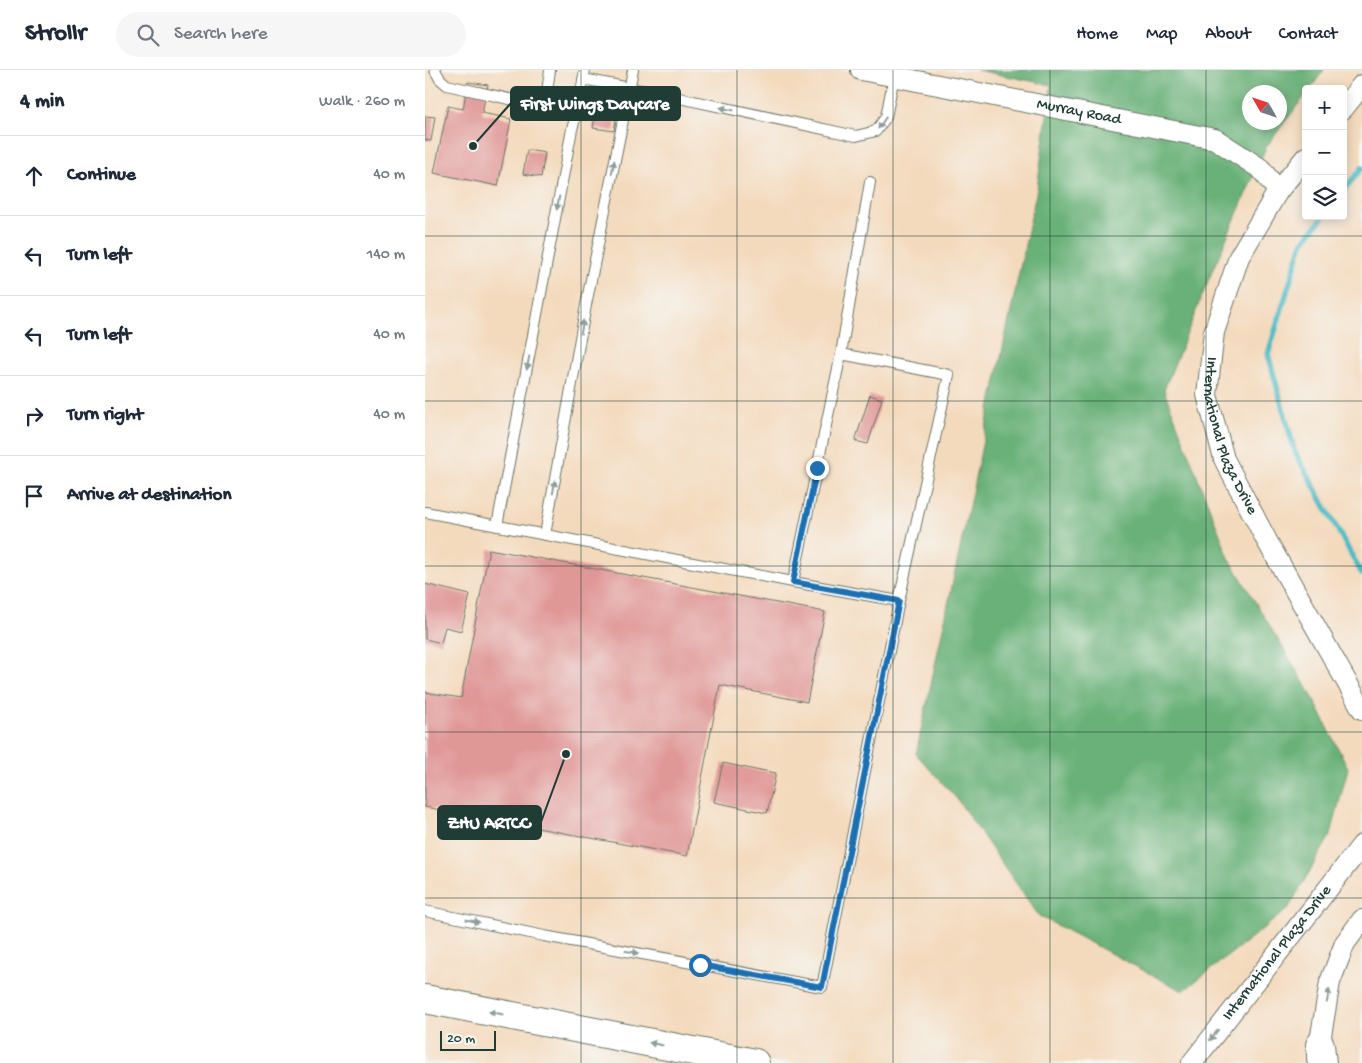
<!DOCTYPE html>
<html lang="en">
<head>
<meta charset="utf-8">
<style>
	:root { --surface:#fff; --page:#f6f6f7; --text:#1f2937; --muted:#747a83; --line:#e0e1e3 }
	body { margin:0; font-family:"Gochi Hand",sans-serif; background:var(--page); color:var(--text) }
	.controls { position:absolute; right:15px; top:15px; display:grid; overflow:hidden; border-radius:5px; box-shadow:0 2px 12px #0003 }
	.controls button { width:45px; height:45px; display:grid; place-items:center; padding:0; border:0; border-bottom:1px solid var(--line); background:var(--surface); color:var(--text); font:25px sans-serif }
	.compass { position:absolute; left:817px; top:15px; width:45px; height:45px; border-radius:50%; background:var(--surface); box-shadow:0 2px 12px #0003; rotate:309deg }
	.scale { position:absolute; left:15px; bottom:12px; width:56px; box-sizing:border-box; padding-left:5px; border:2px solid #1f3d34; border-top:0; font-size:14px; line-height:18px; white-space:nowrap; color:#1f3d34; -webkit-text-stroke:4px #f6f6f2; paint-order:stroke }
	.stop { position:absolute; width:15px; height:15px; margin:-11px; border:4px solid #1f6fb2; border-radius:50%; background:#fff }
	.stop.end { background:#1f6fb2; border-color:#fff; box-shadow:0 1px 5px #0008 }
	.list { margin:0; padding:0; list-style:none }
	h2 { display:flex; justify-content:space-between; align-items:center; height:65px; margin:0; padding:0 20px; font-size:21px }
	h2 small { font-size:16px; font-weight:400; color:var(--muted) }
	.list li { display:grid; grid-template-columns:32px 1fr auto; gap:15px; align-items:center; box-sizing:border-box; height:80px; padding:0 20px; border-top:1px solid var(--line) }
	.list b { display:block; font-size:19px; white-space:nowrap }
	.list em { font-size:16px; font-style:normal; color:var(--muted) }
	.icon { flex:none; width:28px; height:28px; fill:none; stroke:currentColor; stroke-width:2; stroke-linecap:round; stroke-linejoin:round }
	.map { position:relative; flex:none; width:937px; height:993px; overflow:hidden }
	header { display:flex; align-items:center; gap:30px; box-sizing:border-box; height:70px; padding:0 25px; background:var(--surface); border-bottom:1px solid var(--line) }
	header strong { font-size:24px }
	nav { display:flex; gap:28px; margin-inline-start:auto; font-size:18px }
	.search { width:350px; height:45px; background:var(--page); display:flex; align-items:center; gap:12px; box-sizing:border-box; padding:0 18px; border-radius:28px; color:var(--muted); font-size:19px }
	main { display:flex }
	aside { flex:1; background:var(--surface) }
	.map>svg:first-child { display:block }
	.forest { fill:#69b178; stroke:#447756; fill-rule:evenodd }
	.lines { fill:none; stroke-linecap:round; stroke-linejoin:round }
	.stream { stroke:#4dbcc4; stroke-width:5.5 }
	.building { fill:#e09897 }
	.lane-casing { stroke:#6a7464; stroke-width:12 }
	.street-casing { stroke:#6a7464; stroke-width:22 }
	.secondary-casing { stroke:#6a7464; stroke-width:30 }
	.lane { stroke:#fff; stroke-width:10 }
	.street { stroke:#fff; stroke-width:20 }
	.secondary { stroke:#fff; stroke-width:28 }
	.oneway { fill:#8f9e9a }
	.route { stroke:#1f6fb2; stroke-width:6 }
	.grid { fill:none; stroke:#1f3d34; stroke-width:1; stroke-opacity:0.55 }
	.labels { text-anchor:middle; dominant-baseline:central; stroke-width:5; stroke-linejoin:round; paint-order:stroke }
	.street-label { font-size:16px; fill:#1f3d34; stroke:#f6f6f2 }
	.leader { fill:none; stroke:#1f3d34; stroke-width:2 }
	.callout-dot { fill:#1f3d34; stroke:#f6f6f2; stroke-width:2 }
	.callout { fill:#1f3d34; stroke:#1f3d34; stroke-width:2 }
	.callout-label { font-size:18px; text-anchor:middle; font-weight:bold; fill:#fff }
</style>
</head>
<body>
<header>
<strong>Strollr</strong>
<div class="search"><svg class="icon" aria-label="search" viewBox="0 0 24 24"><circle cx="10" cy="10" r="6"/><path d="M15 15l6 6"/></svg>Search here</div>
<nav><a>Home</a><a>Map</a><a>About</a><a>Contact</a></nav>
</header>
<main>
<aside>
<h2>4 min<small>Walk · 260 m</small></h2>
<ul class="list">
<li><svg class="icon" aria-label="ahead" viewBox="0 0 24 24"><path d="M12 20V5M6 11l6-6 6 6"/></svg><div><b>Continue</b></div><em>40 m</em></li>
<li><svg class="icon" aria-label="left" viewBox="0 0 24 24"><path d="M17 20v-9H6M10 6l-5 5 5 5"/></svg><div><b>Turn left</b></div><em>140 m</em></li>
<li><svg class="icon" aria-label="left" viewBox="0 0 24 24"><path d="M17 20v-9H6M10 6l-5 5 5 5"/></svg><div><b>Turn left</b></div><em>40 m</em></li>
<li><svg class="icon" aria-label="right" viewBox="0 0 24 24"><path d="M7 20v-9h11M14 6l5 5-5 5"/></svg><div><b>Turn right</b></div><em>40 m</em></li>
<li><svg class="icon" aria-label="arrive" viewBox="0 0 24 24"><path d="M6 21V4h12l-3 4 3 4H6"/></svg><div><b>Arrive at destination</b></div></li>
</ul>
</aside>
<div class="map">
<svg width="937" height="993" viewBox="0 0 937 993">
	<rect width="100%" height="100%" fill="#f6f6f2"/>
	<filter id="ink" filterUnits="userSpaceOnUse"><feTurbulence type="fractalNoise" baseFrequency=".02" numOctaves="2"/><feDisplacementMap in="SourceGraphic" scale="10" xChannelSelector="R" yChannelSelector="G"/><feConvolveMatrix kernelMatrix="1 2 1 2 8 2 1 2 1" color-interpolation-filters="sRGB"/></filter>
	<filter id="wash" filterUnits="userSpaceOnUse"><feTurbulence type="fractalNoise" baseFrequency=".0096" numOctaves="4" result="noise"/><feDisplacementMap in="SourceGraphic" scale="20" xChannelSelector="R" yChannelSelector="G"/><feGaussianBlur stdDeviation="1.12" result="paint"/><feColorMatrix in="noise" values="0 0 0 0 0 0 0 0 0 0 0 0 0 0 0 0 0 1.4 0 .05"/><feComposite in="paint" operator="in"/></filter>
	<g filter="url(#wash)">
		<rect width="100%" height="100%" fill="#f4dabd"/>
		<!-- forest -->
		<path class="forest" d="M552,0h347l-14,19h-4v5l-40,53 -58,134 -44,109 65,168 84,140 35,70 -17,66 -43,75 -105,82 -144,-75 -82,-117 -41,-45 121,-565 14,-104zM824,22h30v30h-30z"/>
		<g class="lines">
			<!-- stream -->
			<path class="stream" d="M918,121l19,-23
				M899,146l-22,27 -34,111 27,98 67,122"/>
		</g>
		<g id="blocks">
			<!-- building -->
			<path class="building" d="M43,12l20,3 -6,28 29,6 -13,67 -64,-13 14,-67 15,3z
				M173,27l21,3 -5,31 -21,-3z
				M0,46l10,1 -4,24 -6,-1z
				M102,80l18,3 -4,24 -18,-3z
				M445,325l12,4 -14,45 -13,-3z
				M64,479l336,63 -18,90 -87,-17 -33,171 -262,-49v-115l36,6z
				M0,514l45,11 -9,36 -16,-4 -4,16 -16,-4z
				M298,693l37,8v-1l16,3 -9,40 -53,-11z"/>
		</g>
	</g>
	<g filter="url(#ink)">
		<use href="#blocks" fill-opacity="0" stroke="#6a7464" stroke-width="1"/>
		<g class="lines">
			<defs>
				<path id="lane" d="M10,0l5,9 7,6 80,18 10,-1 10,-10 3,-22
					M158,9l73,14 200,43 20,-5 10,-14 8,-41
					M0,442l368,70 106,19
					M72,456l75,-397 6,-20 7,-39
					M120,465l41,-230 47,-235
					M368,512l48,-228 29,-172
					M0,841l119,25 278,51 77,-386 50,-226 -108,-21"/>
				<g id="street">
					<path id="s1" d="M436,0l354,69 46,30 17,22"/>
					<path d="M918,39l19,-24"/>
					<path id="s2" d="M881,87l-28,34 -39,66 -25,75 -7,63 17,64 43,82 95,168"/>
					<path d="M892,989l13,-77 15,-39 17,-23"/>
					<path id="s3" d="M767,993l170,-218"/>
				</g>
				<path id="secondary" d="M0,929l330,64
					M895,975l2,18"/>
			</defs>
			<!-- lane casing -->
			<use href="#lane" class="lane-casing"/>
			<!-- street casing -->
			<use href="#street" class="street-casing"/>
			<!-- secondary casing -->
			<use href="#secondary" class="secondary-casing"/>
			<!-- lane -->
			<use href="#lane" class="lane"/>
			<!-- street -->
			<use href="#street" class="street"/>
			<!-- secondary -->
			<use href="#secondary" class="secondary"/>
		</g>
		<!-- one-way arrows -->
		<defs><path id="oneway-solid" d="M-6-.8H1V-3.2L6.5 0L1 3.2V.8H-6Z" transform="scale(1.25)"/></defs>
		<g class="oneway">
			<use href="#oneway-solid" transform="translate(302 39) rotate(-168)"/>
			<use href="#oneway-solid" transform="translate(457 53) rotate(124)"/>
			<use href="#oneway-solid" transform="translate(188 97) rotate(-79)"/>
			<use href="#oneway-solid" transform="translate(133 133) rotate(101)"/>
			<use href="#oneway-solid" transform="translate(157 257) rotate(-80)"/>
			<use href="#oneway-solid" transform="translate(103 293) rotate(101)"/>
			<use href="#oneway-solid" transform="translate(129 417) rotate(-80)"/>
			<use href="#oneway-solid" transform="translate(48 851) rotate(12)"/>
			<use href="#oneway-solid" transform="translate(207 882) rotate(10)"/>
			<use href="#oneway-solid" transform="translate(903 926) rotate(-80)"/>
			<use href="#oneway-solid" transform="translate(71 943) rotate(-169)"/>
			<use href="#oneway-solid" transform="translate(789 965) rotate(128)"/>
			<use href="#oneway-solid" transform="translate(231 974) rotate(-169)"/>
		</g>
	</g>
	<g class="lines" filter="url(#ink)">
		<!-- route -->
		<path class="route" d="M275,895l122,22 77,-386 -106,-19 24,-114"/>
	</g>
	<!-- grid -->
	<path class="grid" d="M156,0v993M312,0v993M468,0v993M625,0v993M781,0v993M0,166h937M0,331h937M0,496h937M0,662h937M0,828h937"/>
	<g class="labels">
		<!-- street labels -->
		<g class="street-label">
			<text stroke="none"><textPath href="#s1" startOffset="222">Murray Road</textPath></text>
			<text stroke="none"><textPath href="#s2" startOffset="308">International Plaza Drive</textPath></text>
			<text stroke="none"><textPath href="#s3" startOffset="139">International Plaza Drive</textPath></text>
		</g>
	</g>
	<!-- callouts -->
	<path class="leader" d="M48 76L86 33M141 684L116 752"/>
	<g class="callout-dot">
		<circle cx="48" cy="76" r="5"/>
		<circle cx="141" cy="684" r="5"/>
	</g>
	<g class="callout">
		<rect x="86" y="17" width="169" height="33" rx="5"/>
		<rect x="13" y="736" width="103" height="33" rx="5"/>
	</g>
	<g class="callout-label">
		<text x="170" y="39">First Wings Daycare</text>
		<text x="64" y="758">ZHU ARTCC</text>
	</g>
</svg>
<div class="controls">
<button>+</button>
<button>−</button>
<button><svg class="icon" aria-label="layers" viewBox="0 0 24 24"><path d="M12 4l9 5-9 5-9-5zM3 14l9 5 9-5"/></svg></button>
</div>
<svg class="compass" viewBox="-18 -18 36 36"><path d="M0-13l5 13h-10z" fill="#e53935"/><path d="M0 13l5-13h-10z" fill="#747a83"/></svg>
<div class="scale">20 m</div>
<div class="stop" style="left:275px;top:895px"></div>
<div class="stop end" style="left:392px;top:398px"></div>
</div>
</main>
</body>
</html>
